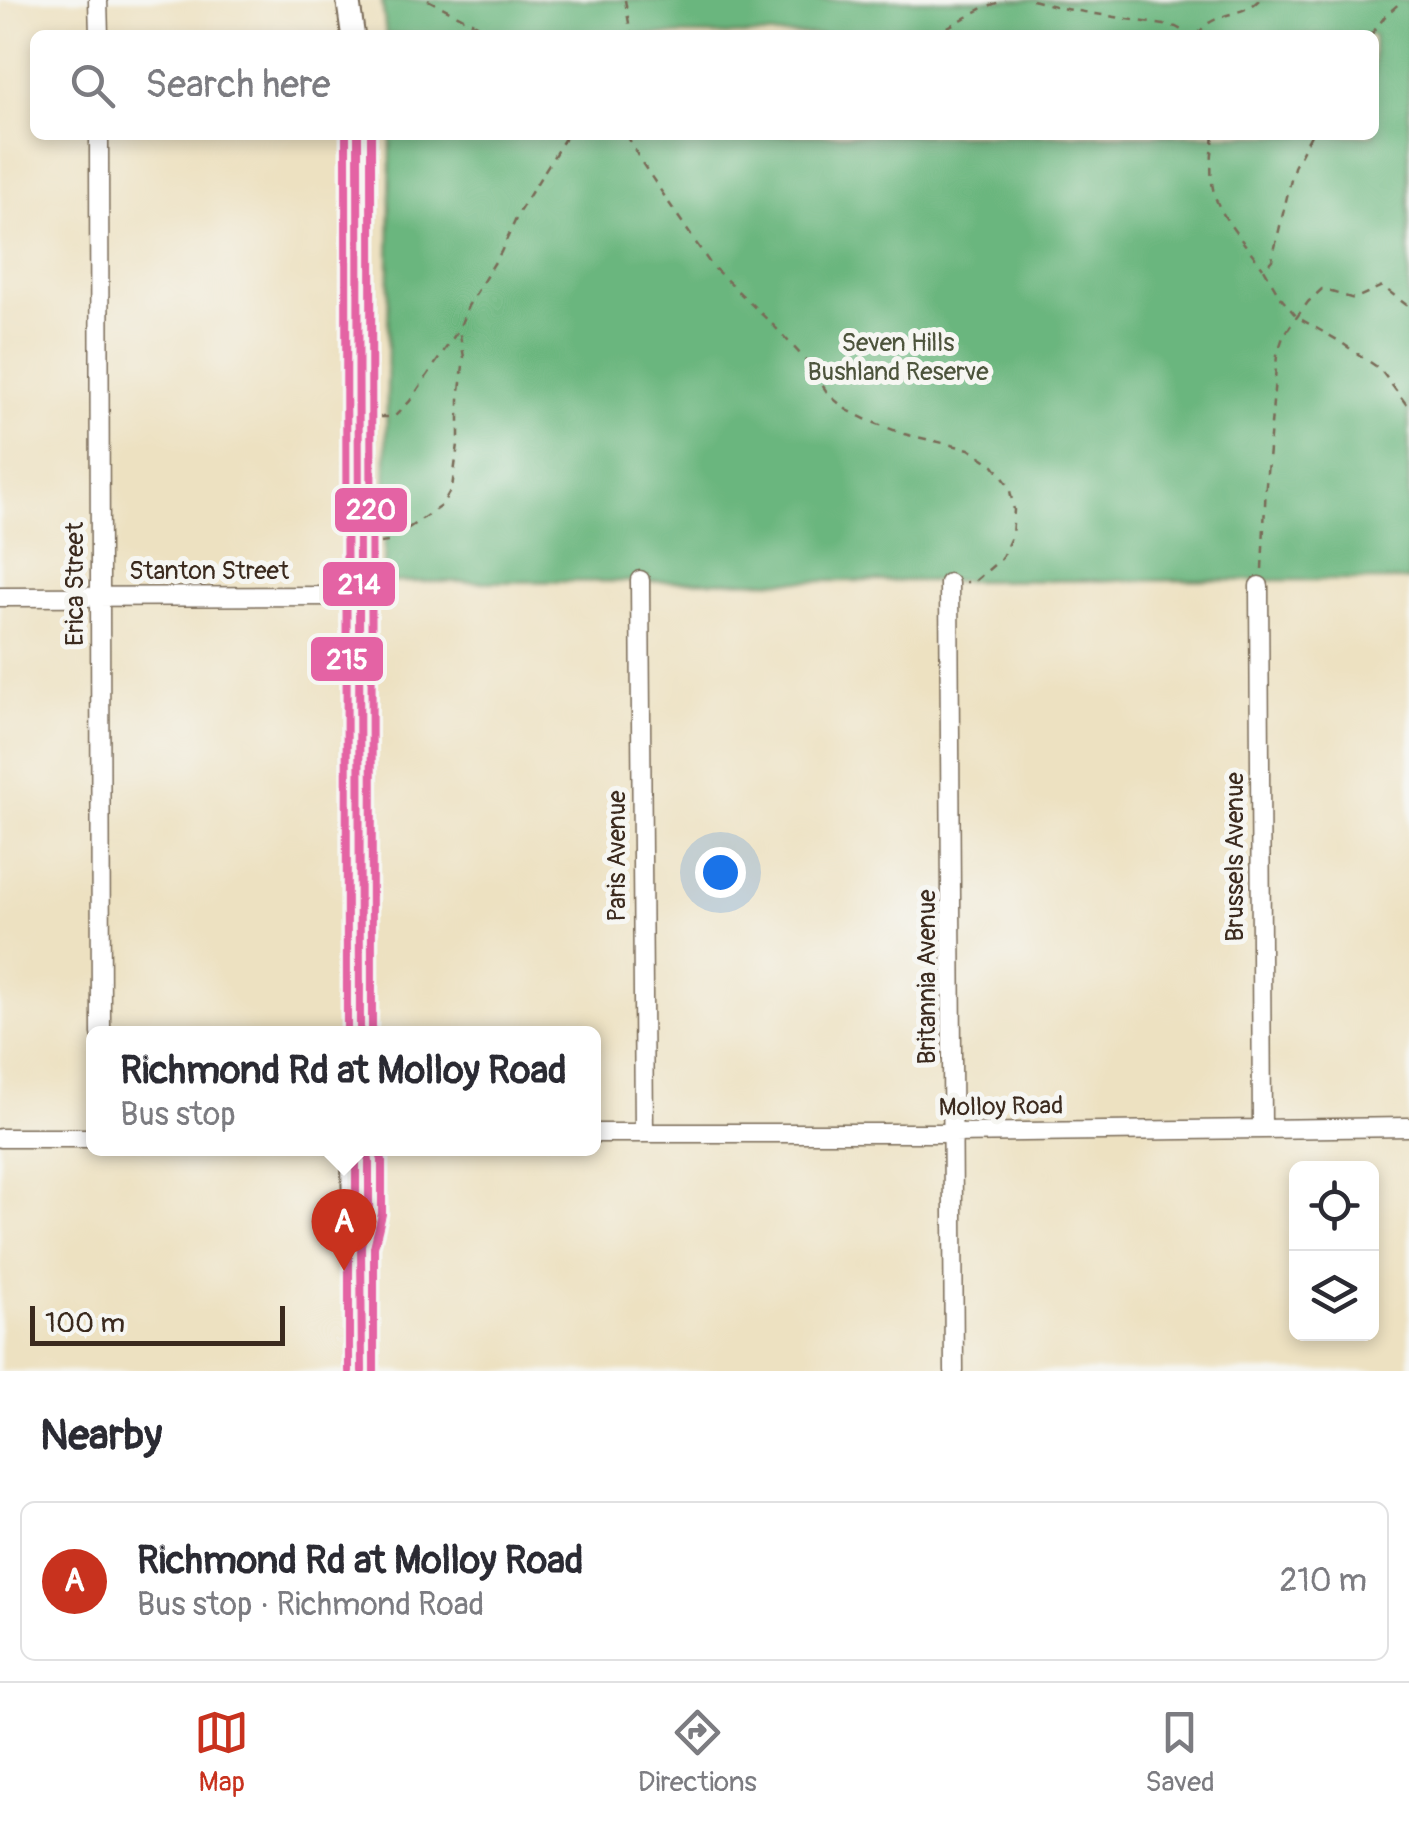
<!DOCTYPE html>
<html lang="en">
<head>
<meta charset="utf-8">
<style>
	:root { --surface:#fff; --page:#f2f2f3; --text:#2b2b33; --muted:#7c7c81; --line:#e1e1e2; --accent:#c8321e }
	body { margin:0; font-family:Pangolin,sans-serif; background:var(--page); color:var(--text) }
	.controls { position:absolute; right:30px; bottom:30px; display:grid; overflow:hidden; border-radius:15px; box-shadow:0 5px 15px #0003 }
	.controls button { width:90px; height:90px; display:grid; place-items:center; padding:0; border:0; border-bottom:2px solid var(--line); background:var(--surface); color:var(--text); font:50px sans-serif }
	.scale { position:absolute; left:30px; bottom:25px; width:255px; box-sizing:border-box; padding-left:10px; border:5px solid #3b2a1e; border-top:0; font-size:28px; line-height:35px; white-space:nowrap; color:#3b2a1e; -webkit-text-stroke:8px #f6f6f2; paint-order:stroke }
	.you { position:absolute; left:720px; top:872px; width:35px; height:35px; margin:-25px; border:8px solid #fff; border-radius:50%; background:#1a73e8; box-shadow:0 0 0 15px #1a73e833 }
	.badge { display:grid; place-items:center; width:65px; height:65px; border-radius:50%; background:var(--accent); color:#fff; font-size:32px; font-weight:700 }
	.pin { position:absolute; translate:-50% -82px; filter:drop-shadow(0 2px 5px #0008) }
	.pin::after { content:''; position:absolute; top:52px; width:35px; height:30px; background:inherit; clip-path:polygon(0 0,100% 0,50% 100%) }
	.popup { position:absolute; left:86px; top:1026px; width:515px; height:130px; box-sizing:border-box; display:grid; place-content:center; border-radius:15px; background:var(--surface); filter:drop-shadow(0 2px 8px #0005); font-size:32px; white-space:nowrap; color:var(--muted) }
	.popup b { font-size:38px; color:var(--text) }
	.popup::after { content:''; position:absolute; left:50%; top:100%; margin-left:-20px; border:20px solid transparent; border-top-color:var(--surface) }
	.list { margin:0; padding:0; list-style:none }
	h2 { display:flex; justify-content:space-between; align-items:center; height:130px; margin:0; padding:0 40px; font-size:42px }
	h2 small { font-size:32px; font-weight:400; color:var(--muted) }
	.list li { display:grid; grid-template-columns:65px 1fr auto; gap:30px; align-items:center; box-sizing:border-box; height:160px; margin:0 20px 20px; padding:0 20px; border:2px solid var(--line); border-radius:15px }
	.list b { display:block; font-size:38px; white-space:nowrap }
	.list p { margin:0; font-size:32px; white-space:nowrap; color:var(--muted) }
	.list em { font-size:32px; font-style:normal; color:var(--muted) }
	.icon { flex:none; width:55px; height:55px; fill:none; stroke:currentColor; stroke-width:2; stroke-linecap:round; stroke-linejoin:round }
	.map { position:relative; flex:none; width:1409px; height:1371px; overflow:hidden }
	.search { position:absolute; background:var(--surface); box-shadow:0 5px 15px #0003; left:30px; right:30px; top:30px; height:110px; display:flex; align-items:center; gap:25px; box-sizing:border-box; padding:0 35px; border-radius:15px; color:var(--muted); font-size:38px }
	.sheet { height:310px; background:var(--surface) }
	nav { display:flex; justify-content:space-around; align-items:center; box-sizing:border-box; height:140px; border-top:2px solid var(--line); background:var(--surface); font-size:28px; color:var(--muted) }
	nav a { display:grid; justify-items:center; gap:5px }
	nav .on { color:var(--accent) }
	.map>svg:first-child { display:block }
	.forest { fill:#6ab67e; stroke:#52704e; stroke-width:2.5 }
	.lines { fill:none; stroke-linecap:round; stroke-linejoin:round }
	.street-casing { stroke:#796a57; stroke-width:21 }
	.secondary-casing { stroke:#796a57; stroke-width:26 }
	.path { stroke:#796a57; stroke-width:2.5; stroke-dasharray:8 8; stroke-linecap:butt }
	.street { stroke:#fff; stroke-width:18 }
	.secondary { stroke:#fff; stroke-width:22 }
	.bus-1-casing { stroke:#f6f6f2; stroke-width:15 }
	.bus-2-casing { stroke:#f6f6f2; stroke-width:15 }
	.bus-3-casing { stroke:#f6f6f2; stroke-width:15 }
	.bus-1 { stroke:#e463a4; stroke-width:8 }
	.bus-2 { stroke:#e463a4; stroke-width:8 }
	.bus-3 { stroke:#e463a4; stroke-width:8 }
	.labels { text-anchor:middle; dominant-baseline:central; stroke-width:10; stroke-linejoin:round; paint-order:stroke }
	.park-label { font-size:25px; fill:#4d543c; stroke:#f6f6f2 }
	.street-label { font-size:25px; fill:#3b2a1e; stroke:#f6f6f2 }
	.line-badge { stroke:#f6f6f2; stroke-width:4 }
	.badge-label { font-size:28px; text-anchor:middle; font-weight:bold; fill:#fff }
</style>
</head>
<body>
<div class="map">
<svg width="1409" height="1371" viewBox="0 0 1409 1371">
	<rect width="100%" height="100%" fill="#f6f6f2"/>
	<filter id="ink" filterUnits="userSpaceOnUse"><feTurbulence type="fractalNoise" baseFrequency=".01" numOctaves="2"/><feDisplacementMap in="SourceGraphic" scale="20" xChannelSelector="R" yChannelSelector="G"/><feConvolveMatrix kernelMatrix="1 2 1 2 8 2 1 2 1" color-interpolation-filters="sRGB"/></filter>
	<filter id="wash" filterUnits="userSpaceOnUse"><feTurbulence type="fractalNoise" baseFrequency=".0048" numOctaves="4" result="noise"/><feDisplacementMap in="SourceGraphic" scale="40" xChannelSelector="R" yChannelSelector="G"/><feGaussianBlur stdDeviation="2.25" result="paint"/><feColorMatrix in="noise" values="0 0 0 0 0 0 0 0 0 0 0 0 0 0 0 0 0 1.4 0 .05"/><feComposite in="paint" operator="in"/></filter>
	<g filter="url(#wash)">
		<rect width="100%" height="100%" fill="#ede1c1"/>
		<!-- forest -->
		<path class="forest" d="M382,0h1027v580l-1025,2 7,-447h983v-100h-988z"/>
	</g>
	<g filter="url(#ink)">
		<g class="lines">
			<defs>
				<path id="street" d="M98,0l1,35
					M99,135l2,899
					M640,580l4,552
					M949,583l5,788
					M1259,586l3,542
					M0,597l359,-1
					M594,1133h359l456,-6
					M0,1138h94"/>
				<path id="secondary" d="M348,0l5,35
					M358,135l2,899
					M357,1148l-4,13 1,52 7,32 1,126"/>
			</defs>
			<!-- street casing -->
			<use href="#street" class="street-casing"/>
			<!-- secondary casing -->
			<use href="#secondary" class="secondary-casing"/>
			<!-- path -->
			<path class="path" d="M428,0l69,35
				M625,0l6,35
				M1032,0l34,9 110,18 14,8
				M933,35l50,-27 22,-8
				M1198,35c13,-24 43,-17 61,-35
				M1371,35l15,-20 17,-15
				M627,135l13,25 71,105 63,61 29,31 26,38 18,15 20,10 37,14 65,15 25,16 15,21 5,24 -2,25 -11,24 -27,23h-8
				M1214,135c-2,18 -5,39 0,58 6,24 34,54 49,75
				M1311,135l-17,32 -22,93 -8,9 16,28 17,20 42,24 41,28 29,39
				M380,417h14l16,-16 49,-72 9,-23 33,-54 18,-40 48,-77
				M380,543l8,-1 53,-36 11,-18 7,-51v-38l5,-42 -5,-27
				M1262,569l4,-85 11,-129 6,-18 8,-12 17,-23 14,-13 32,10 28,-13 27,21"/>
			<!-- street -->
			<use href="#street" class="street"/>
			<!-- secondary -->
			<use href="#secondary" class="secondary"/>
			<defs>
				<path id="bus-1" d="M358,135l2,899
					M362,1371l-1,-126 8,-31v-54l-4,-12"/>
				<path id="bus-2" d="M346,135l1,899
					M374,1371v-124l8,-33v-54l-4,-12"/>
				<path id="bus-3" d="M371,135l1,899
					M349,1371v-127l7,-32v-50l-3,-10"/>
			</defs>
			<!-- bus-1 casing -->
			<use href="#bus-1" class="bus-1-casing"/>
			<!-- bus-2 casing -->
			<use href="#bus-2" class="bus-2-casing"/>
			<!-- bus-3 casing -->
			<use href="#bus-3" class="bus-3-casing"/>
			<!-- bus-1 -->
			<use href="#bus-1" class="bus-1"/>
			<!-- bus-2 -->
			<use href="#bus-2" class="bus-2"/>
			<!-- bus-3 -->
			<use href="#bus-3" class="bus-3"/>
		</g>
	</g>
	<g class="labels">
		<!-- park labels -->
		<g class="park-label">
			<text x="898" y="343">Seven Hills<tspan x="898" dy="29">Bushland Reserve</tspan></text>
		</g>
		<!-- street labels -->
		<g class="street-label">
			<text x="209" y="571">Stanton Street</text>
			<text transform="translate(75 584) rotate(-90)">Erica Street</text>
			<text transform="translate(617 856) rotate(-90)">Paris Avenue</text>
			<text transform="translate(1235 857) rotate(-90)">Brussels Avenue</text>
			<text transform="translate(927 977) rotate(-90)">Britannia Avenue</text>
			<text transform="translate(1001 1107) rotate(-1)">Molloy Road</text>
		</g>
	</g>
	<g class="line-badge">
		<rect x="333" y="486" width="76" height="48" rx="10" fill="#e463a4"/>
		<rect x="321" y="560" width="76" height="48" rx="10" fill="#e463a4"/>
		<rect x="309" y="635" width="76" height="48" rx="10" fill="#e463a4"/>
	</g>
	<g class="badge-label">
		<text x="371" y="519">220</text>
		<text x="359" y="594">214</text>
		<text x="347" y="669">215</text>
	</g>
</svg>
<div class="controls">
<button><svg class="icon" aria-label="locate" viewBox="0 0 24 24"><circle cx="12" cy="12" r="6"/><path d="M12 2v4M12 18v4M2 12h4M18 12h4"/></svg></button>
<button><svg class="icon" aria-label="layers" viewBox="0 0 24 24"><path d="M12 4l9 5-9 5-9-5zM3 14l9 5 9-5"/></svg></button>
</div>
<div class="scale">100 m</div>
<div class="you"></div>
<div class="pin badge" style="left:344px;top:1271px">A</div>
<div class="popup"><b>Richmond Rd at Molloy Road</b>Bus stop</div>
<div class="search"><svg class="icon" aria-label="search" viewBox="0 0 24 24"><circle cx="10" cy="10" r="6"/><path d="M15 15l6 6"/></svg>Search here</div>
</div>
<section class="sheet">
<h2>Nearby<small></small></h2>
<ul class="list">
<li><span class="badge">A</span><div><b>Richmond Rd at Molloy Road</b><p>Bus stop · Richmond Road</p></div><em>210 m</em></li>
</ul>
</section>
<nav>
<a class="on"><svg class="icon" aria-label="map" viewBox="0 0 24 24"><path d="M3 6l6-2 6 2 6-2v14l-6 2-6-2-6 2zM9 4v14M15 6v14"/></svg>Map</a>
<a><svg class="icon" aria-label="directions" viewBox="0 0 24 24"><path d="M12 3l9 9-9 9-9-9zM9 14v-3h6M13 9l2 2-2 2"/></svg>Directions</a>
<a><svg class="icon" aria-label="saved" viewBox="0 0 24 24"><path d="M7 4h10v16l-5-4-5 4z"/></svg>Saved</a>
</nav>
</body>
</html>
